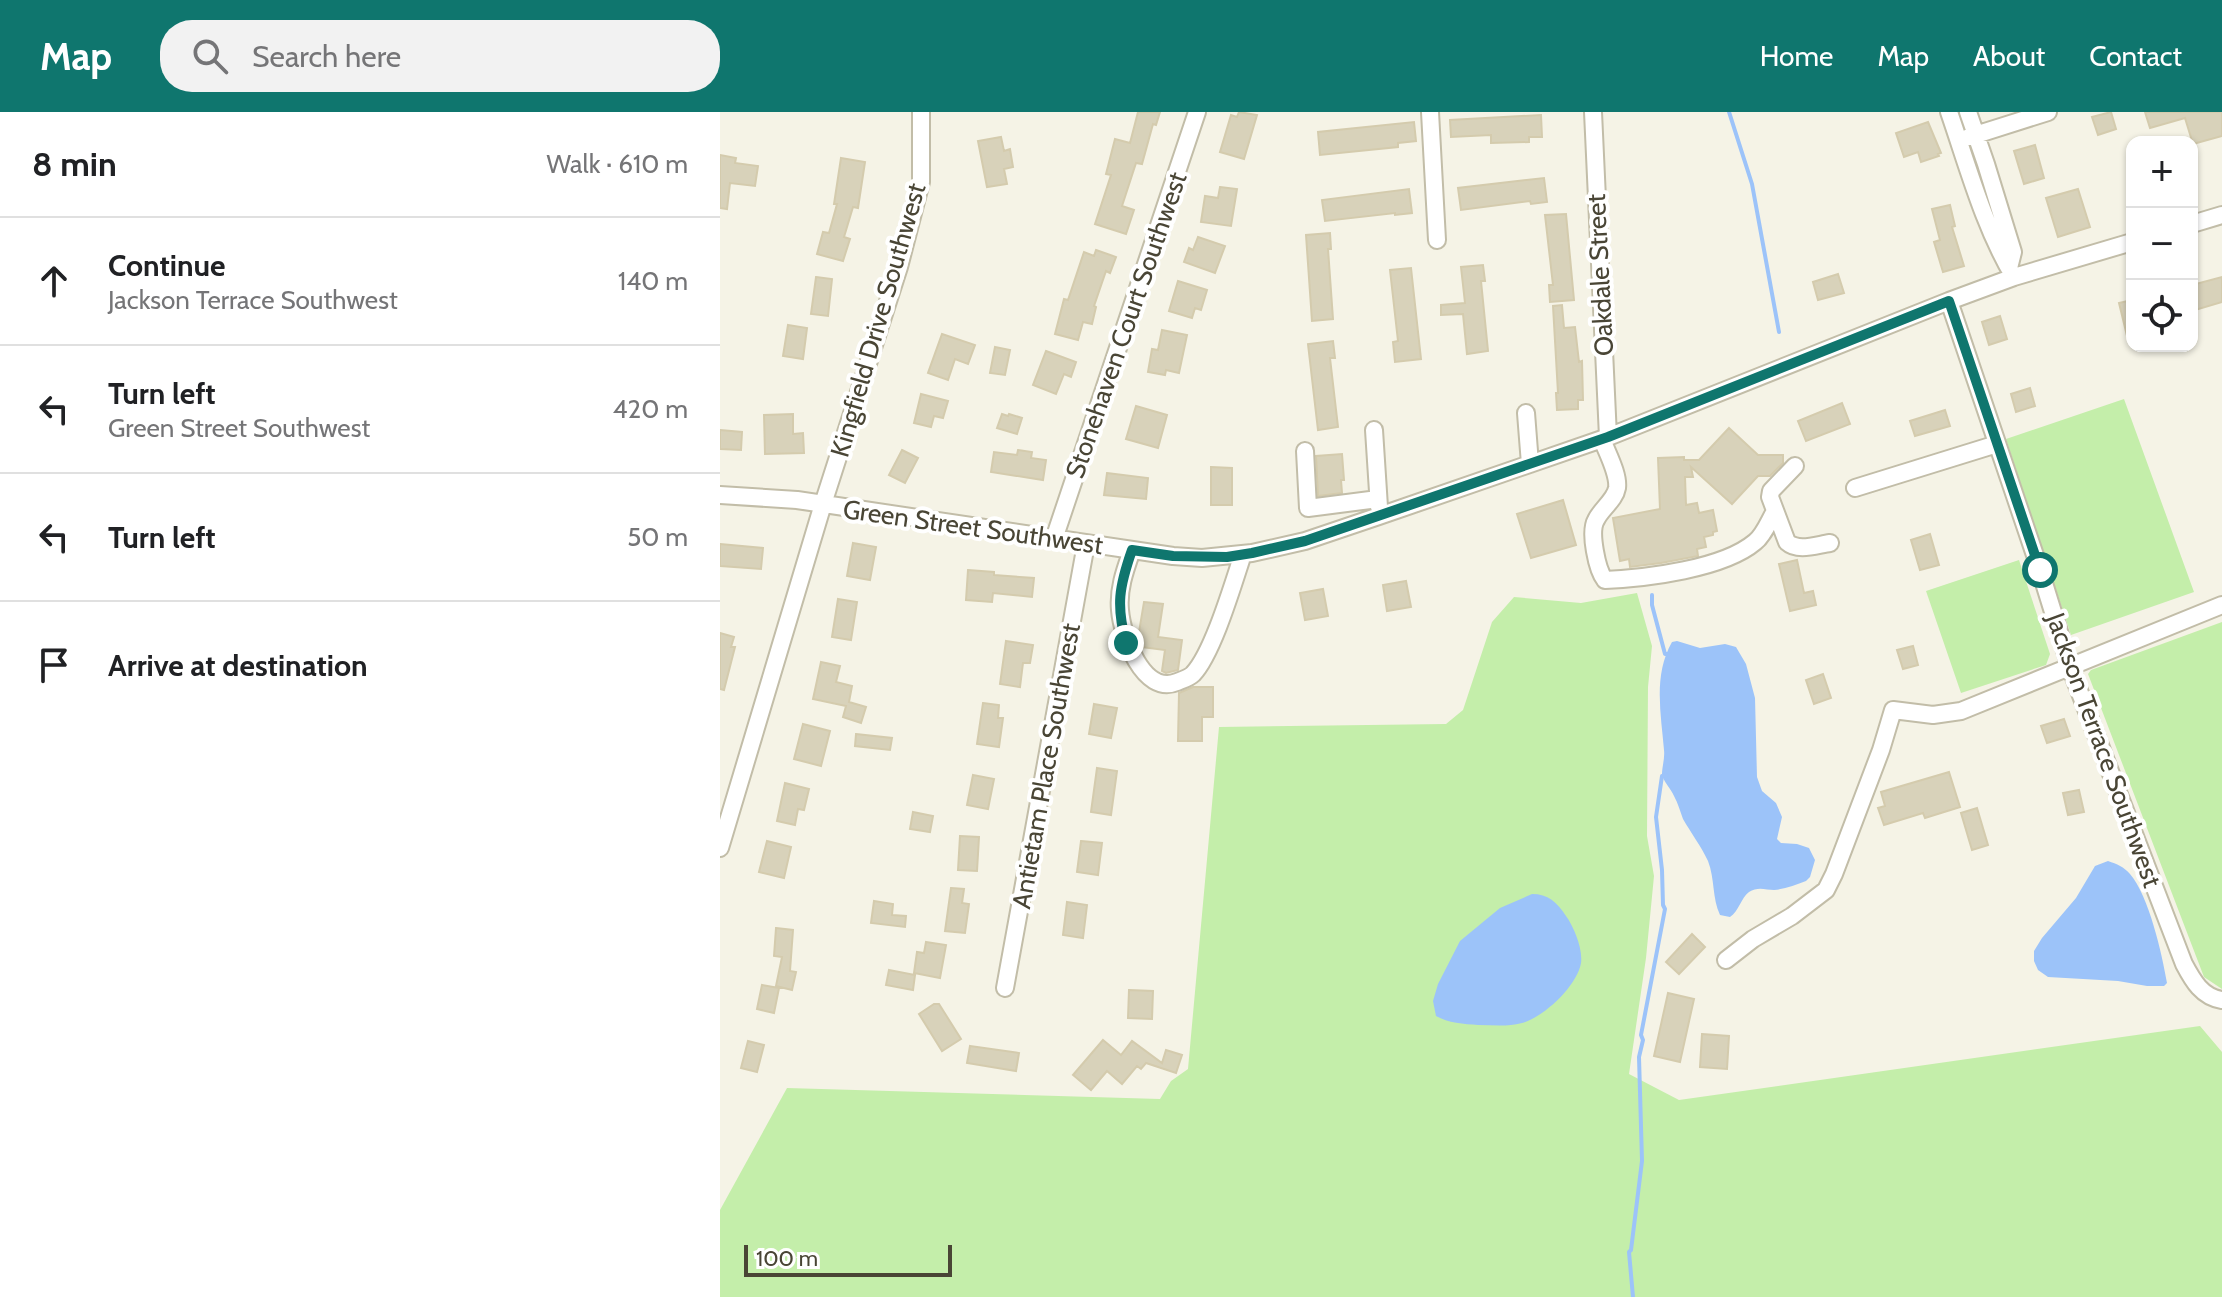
<!DOCTYPE html>
<html lang="en">
<head>
<meta charset="utf-8">
<style>
	:root { --surface:#fff; --page:#f2f2f2; --text:#202124; --muted:#757577; --line:#e0e0e0; --accent:#0f766e }
	body { margin:0; font-family:Cabin,sans-serif; background:var(--page); color:var(--text) }
	.controls { position:absolute; right:24px; top:24px; display:grid; overflow:hidden; border-radius:16px; box-shadow:0 2px 6px #0004 }
	.controls button { width:72px; height:72px; display:grid; place-items:center; padding:0; border:0; border-bottom:2px solid var(--line); background:var(--surface); color:var(--text); font:40px sans-serif }
	.scale { position:absolute; left:24px; bottom:20px; width:208px; box-sizing:border-box; padding-left:8px; border:4px solid #494535; border-top:0; font-size:22px; line-height:28px; white-space:nowrap; color:#494535; -webkit-text-stroke:6px #fff; paint-order:stroke }
	.stop { position:absolute; width:24px; height:24px; margin:-18px; border:6px solid #0f766e; border-radius:50%; background:#fff }
	.stop.end { background:#0f766e; border-color:#fff; box-shadow:0 2px 8px #0008 }
	.list { margin:0; padding:0; list-style:none }
	h2 { display:flex; justify-content:space-between; align-items:center; height:104px; margin:0; padding:0 32px; font-size:34px }
	h2 small { font-size:26px; font-weight:400; color:var(--muted) }
	.list li { display:grid; grid-template-columns:52px 1fr auto; gap:24px; align-items:center; box-sizing:border-box; height:128px; padding:0 32px; border-top:2px solid var(--line) }
	.list b { display:block; font-size:30px; white-space:nowrap }
	.list p { margin:0; font-size:26px; white-space:nowrap; color:var(--muted) }
	.list em { font-size:26px; font-style:normal; color:var(--muted) }
	.icon { flex:none; width:44px; height:44px; fill:none; stroke:currentColor; stroke-width:2; stroke-linecap:round; stroke-linejoin:round }
	.map { position:relative; flex:none; width:1502px; height:1185px; overflow:hidden }
	header { display:flex; align-items:center; gap:48px; box-sizing:border-box; height:112px; padding:0 40px; background:var(--accent); color:#fff }
	header strong { font-size:38px }
	nav { display:flex; gap:44px; margin-inline-start:auto; font-size:28px }
	.search { width:560px; height:72px; background:var(--page); display:flex; align-items:center; gap:20px; box-sizing:border-box; padding:0 28px; border-radius:32px; color:var(--muted); font-size:30px }
	main { display:flex }
	aside { flex:1; background:var(--surface) }
	.map>svg:first-child { display:block }
	.green { fill:#c4eeaa }
	.water { fill:#9cc3f9 }
	.lines { fill:none; stroke-linecap:round; stroke-linejoin:round }
	.stream { stroke:#9cc3f9; stroke-width:4 }
	.building { fill:#d8d2ba; stroke:#d4cbad; stroke-width:2 }
	.minor-casing { stroke:#c2bda8; stroke-width:20 }
	.minor { stroke:#fff; stroke-width:16 }
	.route { stroke:#0f766e; stroke-width:10 }
	.labels { text-anchor:middle; dominant-baseline:central; stroke-width:8; stroke-linejoin:round; paint-order:stroke }
	.street-label { font-size:26px; fill:#494535; stroke:#fff }
</style>
</head>
<body>
<header>
<strong>Map</strong>
<div class="search"><svg class="icon" aria-label="search" viewBox="0 0 24 24"><circle cx="10" cy="10" r="6"/><path d="M15 15l6 6"/></svg>Search here</div>
<nav><a>Home</a><a>Map</a><a>About</a><a>Contact</a></nav>
</header>
<main>
<aside>
<h2>8 min<small>Walk · 610 m</small></h2>
<ul class="list">
<li><svg class="icon" aria-label="ahead" viewBox="0 0 24 24"><path d="M12 20V5M6 11l6-6 6 6"/></svg><div><b>Continue</b><p>Jackson Terrace Southwest</p></div><em>140 m</em></li>
<li><svg class="icon" aria-label="left" viewBox="0 0 24 24"><path d="M17 20v-9H6M10 6l-5 5 5 5"/></svg><div><b>Turn left</b><p>Green Street Southwest</p></div><em>420 m</em></li>
<li><svg class="icon" aria-label="left" viewBox="0 0 24 24"><path d="M17 20v-9H6M10 6l-5 5 5 5"/></svg><div><b>Turn left</b></div><em>50 m</em></li>
<li><svg class="icon" aria-label="arrive" viewBox="0 0 24 24"><path d="M6 21V4h12l-3 4 3 4H6"/></svg><div><b>Arrive at destination</b></div></li>
</ul>
</aside>
<div class="map">
<svg width="1502" height="1185" viewBox="0 0 1502 1185">
	<rect width="100%" height="100%" fill="#f5f3e6"/>
	<!-- green -->
	<path class="green" d="M1404,287l70,193 -123,43 -65,-196z
		M1299,448l31,94 -4,11 -85,28 -35,-102z
		M917,481l15,53 -4,41 -1,149 7,40 -8,82 -17,116 50,26 521,-74 22,26v245h-1502v-87l67,-122 373,11 11,-18 17,-12 31,-342 227,-3 17,-14 29,-88 22,-25 67,6z
		M1502,510v367l-18,-12 -116,-303 3,-4z"/>
	<!-- water -->
	<path class="water" d="M957,529l23,7 25,-4 11,3 10,17 9,34 2,79 5,14 14,12 6,14 -5,22 4,4 16,1 12,4 6,12 -5,17 -4,4c-10,4 -21,8 -32,9 -8,0 -16,-4 -25,2 -8,6 -10,19 -19,25l-10,-2c-8,-17 -5,-36 -12,-54 -7,-15 -17,-28 -25,-42 -3,-8 -5,-16 -9,-23 -3,-7 -11,-15 -12,-22 0,-7 3,-16 2,-24 -3,-36 -11,-75 8,-108z
		M1388,749c9,3 16,6 22,13 19,22 32,80 37,109l-3,3h-17l-29,-5 -70,-4 -10,-7 -4,-9v-10l8,-13 34,-40 19,-32z
		M812,782c16,0 25,8 34,22 8,11 17,33 15,47 -4,23 -37,54 -59,60 -15,4 -29,2 -44,2 -14,-1 -30,-2 -42,-9l-3,-15 5,-17 22,-43 40,-33z"/>
	<g class="lines">
		<!-- stream -->
		<path class="stream" d="M1009,0l23,72 27,148
			M932,483v10l13,49h5
			M913,1185l-4,-45 2,-2 11,-89 -3,-104 4,-17 -2,-5 24,-126 -2,-4 -1,-35 -6,-53 6,-41 5,-1"/>
	</g>
	<!-- building -->
	<path class="building" d="M418,0h22l-4,13 -3,-1 -11,40 -6,-1 -14,43 12,4 -8,24 -31,-10 16,-49 -5,-1 9,-35 15,4z
		M519,0l18,3 -13,44 -24,-7 11,-37 6,2z
		M1391,0l5,17 -18,6 -6,-18z
		M1425,0h77v24l-29,8 -8,-26 -35,10z
		M821,3l1,22h-13v5l-38,1v-8l-40,2 -1,-17z
		M694,10l2,19 -18,2v4l-78,8 -2,-23z
		M1208,10l13,31 -3,1 1,2 -18,6 -3,-10 -14,5 -8,-24z
		M281,25l3,14 6,-2 3,18 -9,2 3,15 -20,3 -9,-46z
		M1315,33l9,33 -20,6 -10,-33z
		M0,43l16,3 -1,5 23,3 -3,20 -25,-3 -3,26 -7,-1z
		M121,46l24,4 -7,46 -5,-1 -9,30 6,2 -7,22 -26,-7 6,-22 6,1 8,-29h-3z
		M824,66l3,24 -16,2 -1,-3 -69,9 -3,-22z
		M500,75l17,2 -6,37 -30,-4 4,-26 13,2z
		M689,77l3,24 -17,2v-2l-70,8 -3,-21z
		M1358,77l12,38 -32,10 -12,-39z
		M1230,93l5,21 -3,1 12,39 -21,6 -9,-30 6,-2 -8,-31z
		M846,102l8,86 -24,2 -1,-17h4l-8,-70z
		M610,121l1,16h-3l5,70 -21,2 -6,-86z
		M478,125l27,9 -10,27 -31,-11 5,-14 4,2z
		M376,138l20,7 -6,16 -4,-2 -12,35 2,1 -4,17 -9,-2 -5,18 -23,-6 9,-35 4,1 16,-48 10,4z
		M763,153l2,16h-4l7,70 -21,3 -4,-40 -22,1v-10l24,-2 -4,-36z
		M691,156l10,91 -26,3 -2,-20 5,-1 -8,-71z
		M1118,162l6,19 -26,7 -5,-18z
		M96,165l16,2 -4,37 -17,-2z
		M1502,165v25l-30,9v-26z
		M458,169l29,9 -6,20 -6,-2 -3,10 -23,-7z
		M1412,188v40h-4l-9,-37z
		M842,193l2,23 11,-1 4,35 3,-1 1,39h-5v9l-21,1 -1,-17h2l-5,-87z
		M1280,204l7,23 -18,6 -7,-23z
		M68,213l19,3 -4,31 -20,-3z
		M442,218l25,5 -8,38 -13,-3 -1,5 -17,-3 4,-23 6,1z
		M222,222l33,11 -7,19 -13,-5 -7,21 -20,-7z
		M613,229l2,17h-5l8,69 -20,3 -10,-86z
		M275,235l15,3 -5,25 -15,-2z
		M326,239l30,11 -5,15 -7,-3 -8,20 -23,-9z
		M1310,276l5,18 -19,6 -5,-18z
		M201,282l27,7 -5,17 -9,-2 -3,11 -17,-4z
		M1122,291l8,21 -44,17 -8,-20z
		M416,294l31,9 -9,33 -32,-9z
		M1225,298l5,16 -35,10 -5,-15z
		M73,302v20l10,-1 1,20 -39,1 -1,-39z
		M282,302l6,2 1,-2 13,4 -5,16 -20,-6z
		M1009,316l29,27h25v8l-13,13h-12l-26,28 -41,-37 2,10h-8l1,28 11,-2 2,10 14,-3 4,21 -4,1v3l-9,2 2,10 -9,2 1,7 -37,7 -31,4 -1,-8 -9,2 -7,-43 47,-9 -2,-51 26,-1v3h15z
		M0,318l22,2 -1,18 -21,-1z
		M182,338l16,8 -13,25 -16,-8z
		M298,338l14,2 -1,6 15,2 -3,20 -52,-8 3,-20 23,3z
		M622,342l2,26h-3l1,13 -24,3 -2,-40z
		M491,355l21,1v37h-21z
		M387,361l41,5 -2,21 -42,-4z
		M843,388l13,45 -45,13 -14,-44z
		M1210,422l9,31 -19,5 -9,-30z
		M133,431l23,4 -6,33 -23,-4z
		M0,432l43,4 -2,21 -41,-3z
		M1077,448l7,33 9,-2 3,14 -26,6 -11,-47z
		M248,458l26,2v3l40,3 -2,19 -39,-4 -1,9 -26,-2z
		M686,469l5,26 -24,4 -4,-26z
		M603,477l5,27 -23,4 -5,-27z
		M118,487l19,3 -6,38 -19,-3z
		M424,490l19,2 -5,33 24,3 -4,30 -12,3 -4,-2 3,-21 -23,-3 -4,-9z
		M0,521l14,4 -3,10h4l-11,43 -4,-1z
		M286,529l27,4 -3,18h-7l-3,24 -20,-3z
		M1193,534l5,19 -15,4 -6,-19z
		M101,550l19,4 -4,16 16,4 -3,16 17,5 -5,16 -18,-6 3,-11 -33,-7z
		M1103,562l8,24 -17,6 -8,-24z
		M473,575h20v30h-11v24h-24l1,-48z
		M263,591l16,2 -1,13h5l-4,29 -22,-3z
		M374,592l23,4 -6,30 -22,-4z
		M1344,607l6,17 -23,7 -6,-17z
		M83,612l27,7 -9,35 -27,-7z
		M136,622l36,4 -2,12 -35,-4z
		M377,656l20,3 -6,44 -20,-3z
		M1229,660l11,35 -35,11 -2,-5 -39,12 -6,-17 7,-2 -4,-14z
		M253,663l21,4 -6,30 -21,-4z
		M65,671l24,6 -5,21 -6,-1 -3,16 -18,-4z
		M1359,678l5,22 -16,3 -5,-22z
		M1257,696l11,37 -16,5 -11,-37z
		M193,700l20,4 -3,16 -20,-3z
		M240,724l19,1 -2,34 -19,-1z
		M47,729l24,6 -7,31 -25,-6z
		M361,729l21,2 -4,32 -21,-3z
		M231,776l13,1 -2,14 7,1 -4,29 -20,-2z
		M154,789l19,3 -1,11 14,1 -1,11 -34,-4z
		M347,790l20,3 -4,33 -20,-3z
		M56,816l17,2 -3,41 6,1 -4,18 -16,-4 6,-29 -8,-1z
		M972,822l13,13 -26,27 -13,-12z
		M206,830l20,3 -6,33 -26,-5 3,-21 7,1z
		M169,858l26,5 -2,15 -27,-5z
		M42,873l17,3 -5,25 -17,-4z
		M409,878l24,1 -1,28 -24,-1z
		M948,881l26,6 -14,63 -26,-6z
		M214,892h5l22,35 -19,12 -23,-37z
		M982,922l27,2 -2,33 -27,-2z
		M383,928l18,15 11,-14 30,22 4,-13 16,5 -6,18 -30,-10 -5,6 -4,-3 -15,18 -15,-13 -16,19 -18,-15z
		M28,929l16,4 -7,27 -16,-4z
		M250,934l49,7 -3,18 -49,-8z"/>
	<g class="lines">
		<defs>
			<path id="minor" d="M710,0l7,128
				M873,0l15,325
				M1229,0c19,55 35,115 65,165
				M1248,0l18,52 27,88 -4,16
				M1249,25l79,-25
				M1472,112l30,-9
				M1229,189l91,269 30,97 114,297c9,17 18,33 38,36
				M806,301l4,51
				M654,318l5,77
				M882,327c5,14 17,35 15,49 -2,12 -16,21 -21,32 -7,12 1,50 9,60 42,-2 118,-11 150,-38 9,-7 14,-21 20,-31
				M585,339l3,57 70,-9
				M1075,354l-24,25 -1,6 17,45c11,10 29,3 43,1
				M1135,376l142,-44
				M0,383l77,5 376,56 29,2 50,-5 53,-12 74,-25 229,-79 341,-136 65,-24 118,-35
				M334,427l143,-427
				M412,438c-7,20 -14,39 -12,60 2,26 23,86 57,72 5,-2 12,-4 16,-8 20,-21 40,-90 50,-120
				M0,736l103,-344 76,-237 22,-85v-70
				M1006,848l27,-21 39,-23 34,-26 8,-16 47,-124 12,-40 40,5 28,-4 261,-106
				M285,876l81,-444"/>
		</defs>
		<!-- minor casing -->
		<use href="#minor" class="minor-casing"/>
		<!-- minor -->
		<use href="#minor" class="minor"/>
	</g>
	<g class="lines">
		<!-- route -->
		<path class="route" d="M406,531c-10,-38 -7,-56 6,-93l41,6 54,1 25,-4 53,-12 303,-104 341,-136 91,269"/>
	</g>
	<g class="labels">
		<!-- street labels -->
		<g class="street-label">
			<text transform="translate(880 163) rotate(-93)">Oakdale Street</text>
			<text transform="translate(158 208) rotate(-74)">Kingfield Drive Southwest</text>
			<text transform="translate(406 213) rotate(-71)">Stonehaven Court Southwest</text>
			<text transform="translate(253 415) rotate(8)">Green Street Southwest</text>
			<text transform="translate(1384 638) rotate(70)">Jackson Terrace Southwest</text>
			<text transform="translate(326 654) rotate(-80)">Antietam Place Southwest</text>
		</g>
	</g>
</svg>
<div class="controls">
<button>+</button>
<button>−</button>
<button><svg class="icon" aria-label="locate" viewBox="0 0 24 24"><circle cx="12" cy="12" r="6"/><path d="M12 2v4M12 18v4M2 12h4M18 12h4"/></svg></button>
</div>
<div class="scale">100 m</div>
<div class="stop" style="left:1320px;top:458px"></div>
<div class="stop end" style="left:406px;top:531px"></div>
</div>
</main>
</body>
</html>
